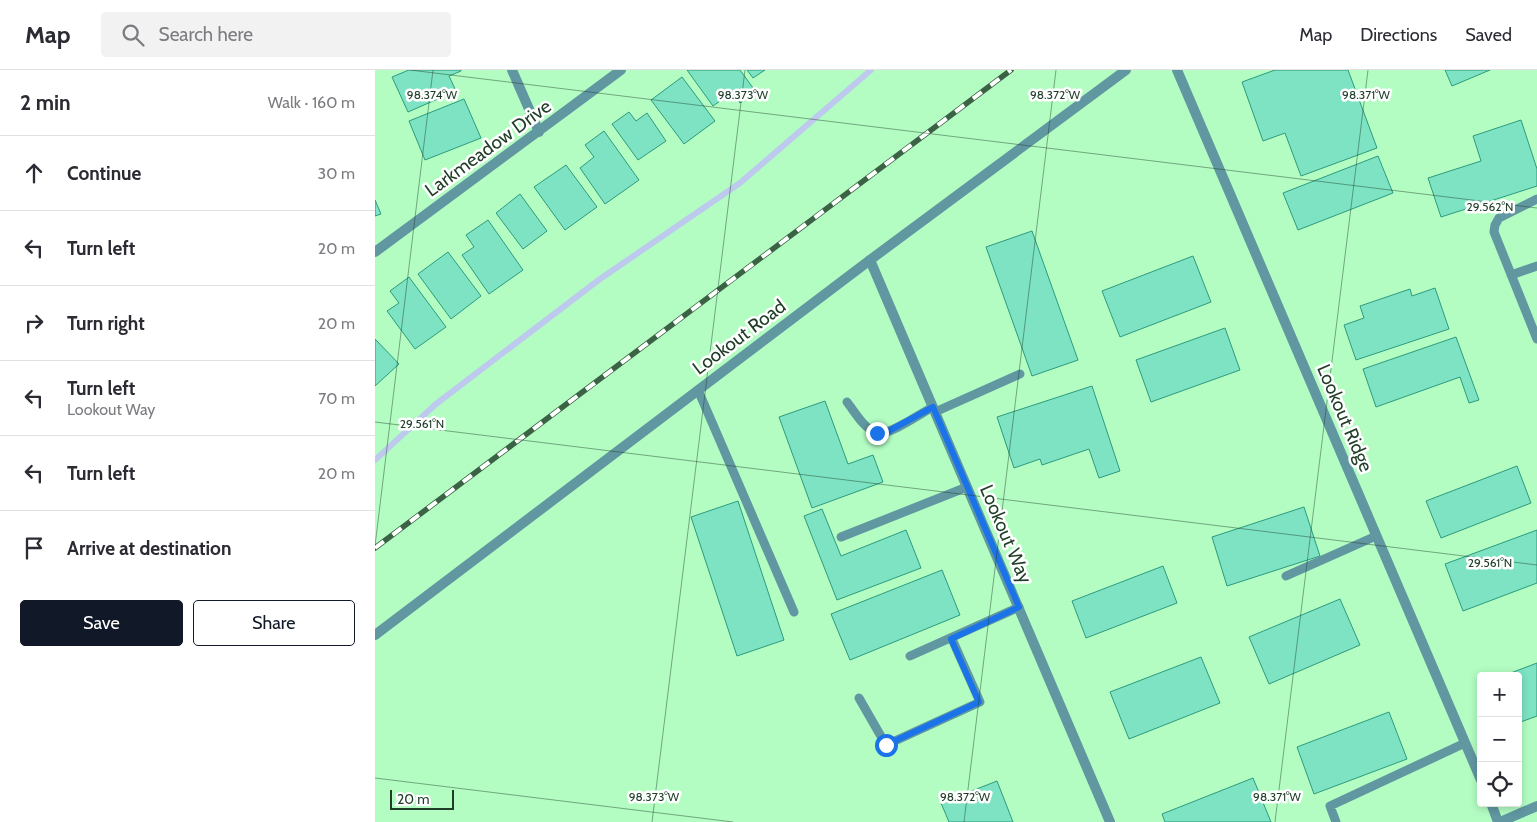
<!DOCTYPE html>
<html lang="en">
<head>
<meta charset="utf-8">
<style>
	:root { --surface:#fff; --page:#f2f2f3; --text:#2b2b33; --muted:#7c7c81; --line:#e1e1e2; --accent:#111827 }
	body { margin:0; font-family:Cabin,sans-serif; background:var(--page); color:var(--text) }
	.controls { position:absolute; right:15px; bottom:15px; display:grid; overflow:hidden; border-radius:5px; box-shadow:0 2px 8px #0003 }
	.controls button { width:45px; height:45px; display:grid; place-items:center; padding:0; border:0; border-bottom:1px solid var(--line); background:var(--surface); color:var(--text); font:25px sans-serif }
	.scale { position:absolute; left:15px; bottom:12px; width:64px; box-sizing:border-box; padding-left:5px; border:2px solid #1f3d27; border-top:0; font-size:14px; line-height:18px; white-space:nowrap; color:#1f3d27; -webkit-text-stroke:4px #fff; paint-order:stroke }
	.stop { position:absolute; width:15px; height:15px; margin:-11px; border:4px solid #1a73e8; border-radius:50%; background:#fff }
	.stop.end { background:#1a73e8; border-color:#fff; box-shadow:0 1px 5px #0008 }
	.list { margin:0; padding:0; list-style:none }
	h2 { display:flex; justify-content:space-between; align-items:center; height:65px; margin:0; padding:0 20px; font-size:21px }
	h2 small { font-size:16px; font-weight:400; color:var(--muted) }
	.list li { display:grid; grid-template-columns:32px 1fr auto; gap:15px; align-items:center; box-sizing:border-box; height:75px; padding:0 20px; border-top:1px solid var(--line) }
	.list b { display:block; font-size:19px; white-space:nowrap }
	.list p { margin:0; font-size:16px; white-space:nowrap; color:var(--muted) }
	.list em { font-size:16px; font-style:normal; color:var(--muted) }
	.actions { display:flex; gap:10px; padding:15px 20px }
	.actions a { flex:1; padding:11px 0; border:1px solid var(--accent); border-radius:5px; text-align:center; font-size:18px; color:var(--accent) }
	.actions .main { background:var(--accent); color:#fff }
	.icon { flex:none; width:28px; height:28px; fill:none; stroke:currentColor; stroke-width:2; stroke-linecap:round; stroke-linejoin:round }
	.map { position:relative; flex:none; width:1162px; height:752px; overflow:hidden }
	header { display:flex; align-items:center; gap:30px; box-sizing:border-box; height:70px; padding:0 25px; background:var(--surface); border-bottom:1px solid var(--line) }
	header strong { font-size:24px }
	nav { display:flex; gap:28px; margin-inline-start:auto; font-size:18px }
	.search { width:350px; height:45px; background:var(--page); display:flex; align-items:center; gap:12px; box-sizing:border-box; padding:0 18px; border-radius:5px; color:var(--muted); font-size:19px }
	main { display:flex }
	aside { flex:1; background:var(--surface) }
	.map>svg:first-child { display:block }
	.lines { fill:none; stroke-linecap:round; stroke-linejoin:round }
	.stream { stroke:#bdcaee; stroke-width:6 }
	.building { fill:#7de3c2; stroke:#2d9b7d }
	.service { stroke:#6097a1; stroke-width:9 }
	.minor { stroke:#6097a1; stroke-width:10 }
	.tertiary { stroke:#6097a1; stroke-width:10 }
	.rail-casing { stroke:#3b6245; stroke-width:5.5 }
	.rail { stroke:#fff; stroke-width:4; stroke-dasharray:11; stroke-linecap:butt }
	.route { stroke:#1a73e8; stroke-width:6 }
	.ticks { fill:none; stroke:#1f3d27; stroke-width:1; stroke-opacity:0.45 }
	.labels { text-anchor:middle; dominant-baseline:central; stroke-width:5; stroke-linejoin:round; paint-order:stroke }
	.street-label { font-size:19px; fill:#1f3d27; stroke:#fff }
	.ticks-label { font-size:12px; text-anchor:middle; fill:#1f3d27; stroke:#fff; stroke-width:5; stroke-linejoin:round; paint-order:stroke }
</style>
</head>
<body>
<header>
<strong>Map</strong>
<div class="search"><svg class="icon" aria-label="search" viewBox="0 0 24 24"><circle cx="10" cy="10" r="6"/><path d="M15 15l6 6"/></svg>Search here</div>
<nav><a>Map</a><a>Directions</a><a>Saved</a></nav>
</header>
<main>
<aside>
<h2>2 min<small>Walk · 160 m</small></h2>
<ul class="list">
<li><svg class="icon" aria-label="ahead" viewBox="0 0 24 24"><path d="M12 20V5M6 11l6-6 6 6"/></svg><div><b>Continue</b></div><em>30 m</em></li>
<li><svg class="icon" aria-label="left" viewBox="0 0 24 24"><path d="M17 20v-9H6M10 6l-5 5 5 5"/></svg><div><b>Turn left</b></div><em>20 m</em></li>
<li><svg class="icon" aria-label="right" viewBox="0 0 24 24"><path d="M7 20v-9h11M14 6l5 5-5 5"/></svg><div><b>Turn right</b></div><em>20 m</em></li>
<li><svg class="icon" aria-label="left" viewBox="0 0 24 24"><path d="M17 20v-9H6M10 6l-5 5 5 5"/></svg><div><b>Turn left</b><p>Lookout Way</p></div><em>70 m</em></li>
<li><svg class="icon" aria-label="left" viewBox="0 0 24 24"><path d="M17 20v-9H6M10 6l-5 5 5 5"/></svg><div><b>Turn left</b></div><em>20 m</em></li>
<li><svg class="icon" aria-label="arrive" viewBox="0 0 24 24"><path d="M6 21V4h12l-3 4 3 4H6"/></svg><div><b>Arrive at destination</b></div></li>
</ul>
<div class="actions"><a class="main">Save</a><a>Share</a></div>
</aside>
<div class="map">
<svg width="1162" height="752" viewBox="0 0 1162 752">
	<rect width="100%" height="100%" fill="#b3fdc3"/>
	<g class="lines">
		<!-- stream -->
		<path class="stream" d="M0,390l61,-56 164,-125 140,-96 131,-113"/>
	</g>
	<!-- building -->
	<path class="building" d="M34,0h52v1l-12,5 7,15 -48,21 -16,-35z
		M312,0h53l16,22 -16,11 -7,-11 -20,14z
		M372,0h18l-12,8z
		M900,0h73l29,78 -76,28 -16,-43 -22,8 -21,-59z
		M1070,0h45l-38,16z
		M307,7l33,44 -31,23 -33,-44z
		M89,29l17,39 -56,22 -16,-39z
		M254,42l7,9 11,-8 19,28 -28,19 -26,-36z
		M1146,50l16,49v17l-96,31 -13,-39 53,-17 -8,-25z
		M229,61l35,49 -34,24 -25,-36 14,-11 -9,-12z
		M1003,86l15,37 -95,37 -15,-37z
		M191,95l31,42 -32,23 -31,-43z
		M145,124l27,37 -24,18 -27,-36z
		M0,130l6,14 -6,2z
		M113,150l35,50 -34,24 -27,-39 12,-8 -8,-12z
		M657,161l46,129 -46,16 -46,-129z
		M73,182l33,44 -30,23 -33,-45z
		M818,186l18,46 -91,35 -18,-46z
		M34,207l37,50 -31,22 -28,-38 12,-8 -9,-12z
		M1060,218l14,41 -93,31 -12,-35 20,-7 -4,-12 50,-17 2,7z
		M850,258l15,42 -89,32 -15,-42z
		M1081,267l23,63 -10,3 -9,-26 -84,30 -13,-38z
		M0,269l24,25 -24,22z
		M717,316l28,85 -21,7 -10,-29 -47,16 -2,-6 -26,9 -17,-51z
		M450,331l23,63 25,-9 10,27 -71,26 -33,-91z
		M1142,396l14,37 -90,35 -15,-37z
		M363,431l46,139 -47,16 -46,-139z
		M929,437l16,49 -93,30 -15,-49z
		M447,439l19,47 65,-26 15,38 -84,32 -33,-84z
		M1162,460v53l-74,28 -18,-47z
		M788,496l14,37 -91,35 -14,-37z
		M567,500l18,45 -110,45 -19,-46z
		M965,529l20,46 -91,39 -20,-47z
		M826,587l19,46 -91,36 -19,-47z
		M1162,593v53l-19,7v-47h-15z
		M1014,642l18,47 -93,35 -17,-47z
		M878,708l18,44h-106l-3,-8z
		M622,711l16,41h-64l-8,-19z"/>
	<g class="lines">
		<!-- service -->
		<path class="service" d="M1162,129l-38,19 -4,7 -1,7 43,107
			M1136,205l26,-9
			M323,320l96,222
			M472,332c8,10 17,27 30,31 12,3 44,-20 56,-26
			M560,342l85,-38
			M466,467l126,-50
			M911,506l90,-40
			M535,586l109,-49
			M484,628l27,47 94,-43 -28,-63
			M961,752l-6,-16 135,-63"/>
		<!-- minor -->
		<path class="minor" d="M137,0l27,62
			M802,0l304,710
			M0,182l246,-182
			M495,190l240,562
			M1116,733l7,19
			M1125,752l37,-16"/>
		<!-- tertiary -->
		<path class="tertiary" d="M0,565l495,-375 256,-190"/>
		<defs>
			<path id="rail" d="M0,478l636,-478"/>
		</defs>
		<!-- rail casing -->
		<use href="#rail" class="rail-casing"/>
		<!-- rail -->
		<use href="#rail" class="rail"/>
	</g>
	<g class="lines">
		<!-- route -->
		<path class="route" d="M502,363l10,-1 46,-25 86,200 -68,32 28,63 -93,43"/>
	</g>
	<!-- ticks -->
	<path class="ticks" d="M35,0l1127,138M0,352l1162,143M0,476l58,-476M0,708l358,44M277,752l93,-752M589,752l92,-752M900,752l93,-752"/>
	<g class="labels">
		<!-- street labels -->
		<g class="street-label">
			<text transform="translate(113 78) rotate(-36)">Larkmeadow Drive</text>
			<text transform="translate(364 267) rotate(-37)">Lookout Road</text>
			<text transform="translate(970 348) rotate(67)">Lookout Ridge</text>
			<text transform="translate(631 464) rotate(67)">Lookout Way</text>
		</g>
	</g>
	<g class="ticks-label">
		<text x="57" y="29">98.374°W</text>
		<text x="368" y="29">98.373°W</text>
		<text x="680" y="29">98.372°W</text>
		<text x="991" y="29">98.371°W</text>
		<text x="1115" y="141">29.562°N</text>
		<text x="47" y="358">29.561°N</text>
		<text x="1115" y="497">29.561°N</text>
		<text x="279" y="731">98.373°W</text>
		<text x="590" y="731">98.372°W</text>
		<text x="902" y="731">98.371°W</text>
	</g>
</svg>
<div class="controls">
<button>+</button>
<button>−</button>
<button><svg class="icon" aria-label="locate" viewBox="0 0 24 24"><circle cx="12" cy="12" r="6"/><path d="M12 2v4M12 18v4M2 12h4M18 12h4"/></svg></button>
</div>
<div class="scale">20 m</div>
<div class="stop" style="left:511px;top:675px"></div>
<div class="stop end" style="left:502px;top:363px"></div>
</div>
</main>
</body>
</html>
